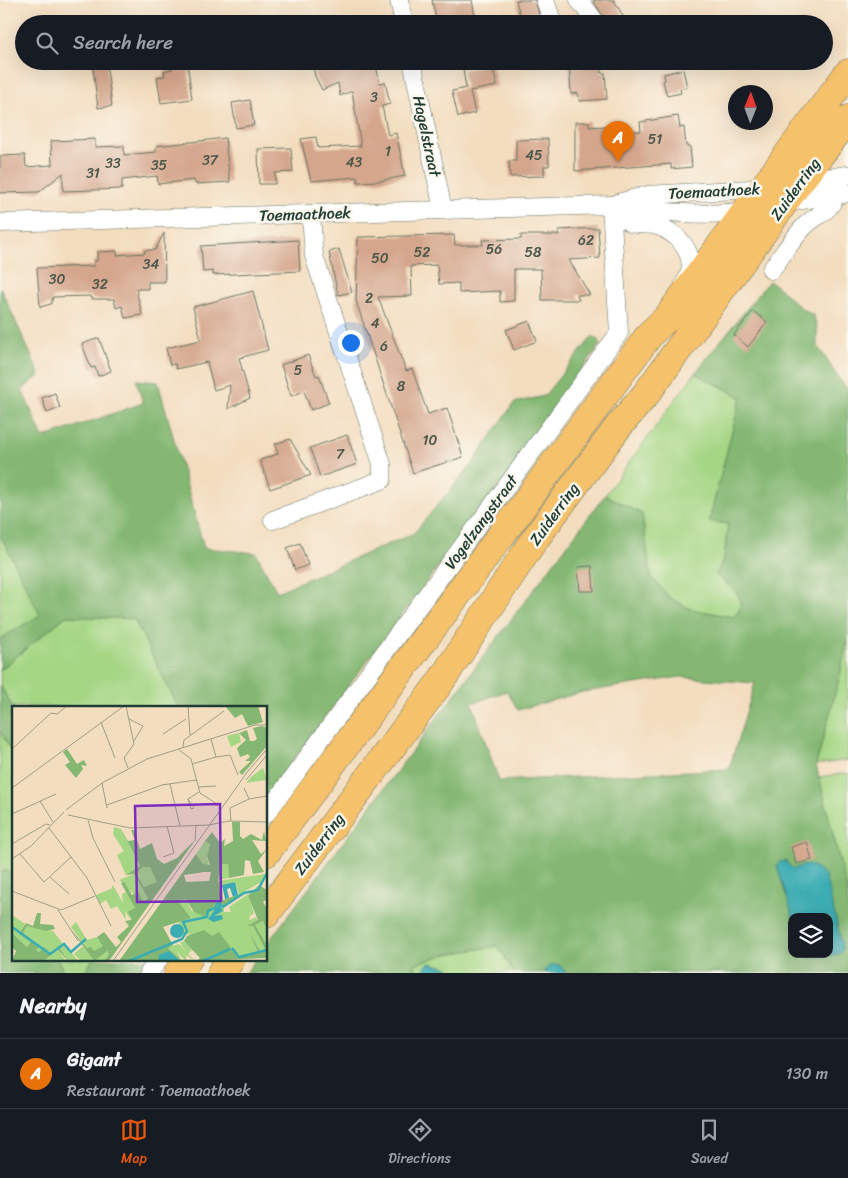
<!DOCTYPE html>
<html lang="en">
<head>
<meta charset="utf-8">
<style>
	:root { --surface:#171b24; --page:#20242c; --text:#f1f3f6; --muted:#9ea1a6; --line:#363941; --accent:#ea580c }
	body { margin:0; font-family:Sriracha,sans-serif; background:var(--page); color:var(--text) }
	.controls { position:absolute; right:15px; bottom:15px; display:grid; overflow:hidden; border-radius:10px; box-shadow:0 5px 20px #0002 }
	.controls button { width:45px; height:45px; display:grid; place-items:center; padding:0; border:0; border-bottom:1px solid var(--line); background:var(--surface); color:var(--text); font:25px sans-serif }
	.compass { position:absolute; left:728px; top:85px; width:45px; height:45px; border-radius:50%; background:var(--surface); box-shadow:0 5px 20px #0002; rotate:1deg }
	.you { position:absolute; left:350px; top:342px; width:18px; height:18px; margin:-12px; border:4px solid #fff; border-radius:50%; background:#1a73e8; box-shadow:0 0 0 8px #1a73e833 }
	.badge { display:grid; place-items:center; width:32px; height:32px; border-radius:50%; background:var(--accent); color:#fff; font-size:16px; font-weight:700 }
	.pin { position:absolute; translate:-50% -41px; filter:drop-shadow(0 1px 2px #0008) }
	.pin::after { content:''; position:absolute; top:26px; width:18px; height:15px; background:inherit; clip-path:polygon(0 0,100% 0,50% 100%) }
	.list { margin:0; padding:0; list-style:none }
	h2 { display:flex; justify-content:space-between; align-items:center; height:65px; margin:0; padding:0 20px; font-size:21px }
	h2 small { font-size:16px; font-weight:400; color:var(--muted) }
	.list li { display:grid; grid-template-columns:32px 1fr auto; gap:15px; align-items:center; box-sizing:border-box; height:70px; padding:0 20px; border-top:1px solid var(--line) }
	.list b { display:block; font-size:19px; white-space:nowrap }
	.list p { margin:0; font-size:16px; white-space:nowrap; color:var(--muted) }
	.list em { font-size:16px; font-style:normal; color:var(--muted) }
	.icon { flex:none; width:28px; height:28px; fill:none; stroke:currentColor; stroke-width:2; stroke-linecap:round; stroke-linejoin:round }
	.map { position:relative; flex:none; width:848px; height:973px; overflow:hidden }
	.search { position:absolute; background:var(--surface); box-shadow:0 5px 20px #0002; left:15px; right:15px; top:15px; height:55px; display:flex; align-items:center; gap:12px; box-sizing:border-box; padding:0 18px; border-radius:28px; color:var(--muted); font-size:19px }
	.sheet { height:135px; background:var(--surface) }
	nav { display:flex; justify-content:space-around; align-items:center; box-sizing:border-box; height:70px; border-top:1px solid var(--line); background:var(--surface); font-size:14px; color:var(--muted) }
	nav a { display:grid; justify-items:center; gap:2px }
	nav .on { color:var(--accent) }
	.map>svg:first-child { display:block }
	.green { fill:#a4d684; stroke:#628a5c }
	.forest { fill:#83b772; stroke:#517a53; fill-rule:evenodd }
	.water { fill:#3aacb2; stroke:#2c7473 }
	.building { fill:#d4a68c }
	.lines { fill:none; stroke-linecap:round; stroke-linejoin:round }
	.street-casing { stroke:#697565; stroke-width:19 }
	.highway-casing { stroke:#697565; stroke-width:29 }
	.street { stroke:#fff; stroke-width:18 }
	.highway { stroke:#f5c16b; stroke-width:28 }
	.labels { text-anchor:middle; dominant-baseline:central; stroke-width:5; stroke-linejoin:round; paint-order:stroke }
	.number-label { font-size:14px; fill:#4c574a }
	.street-label { font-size:16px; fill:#1f3d34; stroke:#fbf7ec }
	.inset-river { fill:none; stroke:#3aacb2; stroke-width:2.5 }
	.inset-road { fill:none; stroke:#9e9d87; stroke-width:1 }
	.view { fill:#7b2cbf; fill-opacity:0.15; stroke:#7b2cbf; stroke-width:2.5 }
	.inset-edge { fill:none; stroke:#1f3d34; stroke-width:2.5 }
</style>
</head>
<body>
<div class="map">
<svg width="848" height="973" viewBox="0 0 848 973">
	<rect width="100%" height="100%" fill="#fbf7ec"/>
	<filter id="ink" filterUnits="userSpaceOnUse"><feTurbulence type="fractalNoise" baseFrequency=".02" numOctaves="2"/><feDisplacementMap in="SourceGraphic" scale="10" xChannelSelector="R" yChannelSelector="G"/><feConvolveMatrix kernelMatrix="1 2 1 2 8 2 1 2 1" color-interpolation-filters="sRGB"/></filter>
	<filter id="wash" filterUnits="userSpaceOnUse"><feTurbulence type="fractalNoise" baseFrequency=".0096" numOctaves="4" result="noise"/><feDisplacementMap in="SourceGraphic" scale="20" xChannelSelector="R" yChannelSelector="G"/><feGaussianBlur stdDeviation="1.12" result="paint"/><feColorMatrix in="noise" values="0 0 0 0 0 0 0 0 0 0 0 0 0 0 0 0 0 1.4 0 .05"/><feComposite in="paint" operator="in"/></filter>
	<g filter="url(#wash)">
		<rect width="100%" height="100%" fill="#f3ddbf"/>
		<!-- green -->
		<path class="green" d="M695,373l46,24 -32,124 19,3 -4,34 -8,17c14,11 37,26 17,42l-43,-8 -20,-11 -19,-21 -9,-63 -37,-19z
			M0,534l41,81 -41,24z
			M66,616l68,3 44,88h-164v3l-14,-25v-15z
			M848,635v125l-32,5 24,-90z
			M0,731l14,25v125l-7,-11 -7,3z
			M848,773v122l-29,-118z
			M498,946l16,27h-59l-5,-5 -21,-5 -6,6 2,4h-7l-4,-9 33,-10z
			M57,959h36l-9,14h-19z"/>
		<!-- forest -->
		<path class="forest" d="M769,281c17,10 26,26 44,34l4,12v19c12,14 18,31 31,43v246l-8,40 -24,90 32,130v78h-282l-6,-8h-9l-6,5v3h-31l-16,-27 -51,8 -33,10 4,9h-172l10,-14h10v-14l339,-450 37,19 9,63 19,21 20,11 43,8c20,-16 -3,-32 -17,-42l8,-17 4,-34 -19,-3 32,-124 -46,-24zM680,677l75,6 -26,86 -230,12 -27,-78 35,-12 11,19 65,-18zM788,864l48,54 -5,38 -23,2 -1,-4h-15l1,-37 -16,-51z
			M0,287l40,88 -18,15 21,48 100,-35 -7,-23 22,2 46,166 52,5 21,39 137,-59 58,-69 42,-61 30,-7 49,-60 8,7 -92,129 -243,324v-89h-88l-44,-88 -68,-3 -66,54v-31l40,-24 -40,-81z
			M0,685l14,25v46l-14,-25z
			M7,870l7,11v78h43l8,14h-65v-100z
			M93,959h55l-9,14h-55z"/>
		<!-- water -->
		<path class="water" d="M785,861l8,8 16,-5 16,11 17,70v6l-3,3 -31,4 -1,-4h22v-37h-36l-16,-51 2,-4z
			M429,963l21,5 5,5h-30l-2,-4z
			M551,965h9l6,8h-21v-3z"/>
		<g id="blocks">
			<!-- building -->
			<path class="building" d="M432,0h40l3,16 -38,8z
				M516,0h19l7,24h-20z
				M593,0h21l10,18 -8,6h-8z
				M92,61h14l6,45 -14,2z
				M171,61h16l5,38 -31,4 -4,-26 8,-1 -1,-5 8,-2z
				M312,61h63l5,22 5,-1 5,22 -8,2 6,29 8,-2 9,43 -26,5 -21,1 -1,-5 -46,4 -10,-42 15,-2 2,11 43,-2 -9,-55 -12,5 -2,-13 -16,7 -7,-14z
				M569,61h31l1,12h4l2,26 -28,2 -1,-8 -7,1z
				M492,64l5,22 -27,5 5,22 -17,4 -6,-26 14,-3 -3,-18z
				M683,69l4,18 -7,2 1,4 -14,3 -4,-15 2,-1 -1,-6z
				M250,100l4,25 -18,3 -4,-25z
				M678,116l2,12 4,-1 2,19h4l2,21 -21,2v-5l-96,7v-49h14v5l16,-1 1,7 35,-2 -1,-9z
				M225,138l5,44 -35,2 -1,-4 -36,4 -1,-8 -35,4v9l-59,2v-18l-24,19 -39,1v-37l25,-1 1,12 26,-2 -1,-24 44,-2v8l29,-1v9l32,-3v-6z
				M548,139l1,27h-5v10l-34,1 -1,-16h7v-21z
				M291,148l2,24 -18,1v11h-16l-1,-35z
				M598,228l2,30 -31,2 21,35h-13l2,5h-37l-1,-31h-27v32l-14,1v-11l-41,2v-10l-20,1 -2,-19 -26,1 1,30 -34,1 28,74 6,-2 16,45 19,-6 16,49 -50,16 -57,-172 2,-64 96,-2 1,10h28l-1,-5 39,-1v-4h38v-5z
				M164,233l1,49h-17v7h-12l6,26 -17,3 -3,-12 -6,2 -2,-9h-22l-1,-3 -38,1 -2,7 -11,3 -3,-39 57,-2v-5h3v-9l20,-1v4l28,-2v-3h10z
				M298,240l2,31 -87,4v-4l-10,1 -2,-26z
				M339,249l13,43 -14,3 -9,-43z
				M253,291l15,59 -29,8 11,40 -22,11 2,-24 -16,5 -7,-28 -31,7 -1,-5 -5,1 -4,-17 35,-8 -8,-33z
				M753,311l14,11 -19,25 -14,-12z
				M529,321l8,20 -23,9 -8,-20z
				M99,338l12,33 -13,5 -3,-9 -4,1 -9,-24z
				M308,355l8,21 3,-1 10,28 -18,7 -7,-19 -13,5 -10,-31z
				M55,393l5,15 -13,5 -5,-15z
				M347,435l10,29 -37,13 -10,-29z
				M290,439l21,36 -41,14 -10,-29 18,-6 -3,-10z
				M300,543l8,22 -13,5 -8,-22z
				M592,566l2,25h-14l-2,-24z
				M807,842l5,18 -16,4 -5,-17z"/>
		</g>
	</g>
	<g filter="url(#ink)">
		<use href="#blocks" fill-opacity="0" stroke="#697565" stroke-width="1"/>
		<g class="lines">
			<defs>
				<path id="street" d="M399,0l5,24
					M545,0l8,24
					M579,0l15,20 -1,4
					M412,61l31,149
					M797,182l51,-7
					M618,203l30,-8 121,-7
					M782,203l66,-10
					M611,205c5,5 13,16 20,18 8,2 16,1 24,2 25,7 47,35 29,59
					M0,223l611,-18c43,6 98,14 141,4
					M771,270c11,-14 20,-29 32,-42 11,-13 28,-15 32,-33
					M273,520l109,-40v-16l-68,-208 -3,-42
					M266,814l353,-481 -8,-128
					M149,973l10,-14"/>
				<path id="highway" d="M266,853l384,-519 17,-16 181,-245
					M266,914l173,-230 93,-141 86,-116 29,-34 152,-211 49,-63
					M178,973l10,-14
					M221,973l10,-14"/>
			</defs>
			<!-- street casing -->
			<use href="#street" class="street-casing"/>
			<!-- highway casing -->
			<use href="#highway" class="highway-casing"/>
			<!-- street -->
			<use href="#street" class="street"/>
			<!-- highway -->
			<use href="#highway" class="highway"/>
		</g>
	</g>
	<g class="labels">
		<!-- number labels -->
		<g class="number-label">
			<text x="374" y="97">3</text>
			<text x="655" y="139">51</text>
			<text x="388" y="151">1</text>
			<text x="534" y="155">45</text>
			<text x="210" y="160">37</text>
			<text x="354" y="162">43</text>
			<text x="113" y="163">33</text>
			<text x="159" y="165">35</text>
			<text x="93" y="173">31</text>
			<text x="586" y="240">62</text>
			<text x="494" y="249">56</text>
			<text x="422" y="252">52</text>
			<text x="533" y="252">58</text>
			<text x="380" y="258">50</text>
			<text x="151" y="264">34</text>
			<text x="57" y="279">30</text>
			<text x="100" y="284">32</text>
			<text x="369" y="298">2</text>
			<text x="375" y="323">4</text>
			<text x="384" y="346">6</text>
			<text x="298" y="370">5</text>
			<text x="401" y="386">8</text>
			<text x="430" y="440">10</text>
			<text x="340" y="454">7</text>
		</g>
		<!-- street labels -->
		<g class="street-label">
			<text transform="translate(427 136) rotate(78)">Hagelstraat</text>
			<text transform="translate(795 189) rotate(-54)">Zuiderring</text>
			<text transform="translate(714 191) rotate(-3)">Toemaathoek</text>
			<text transform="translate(305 214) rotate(-2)">Toemaathoek</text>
			<text transform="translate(554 514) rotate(-54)">Zuiderring</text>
			<text transform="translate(481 522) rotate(-54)">Vogelzangstraat</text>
			<text transform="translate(319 844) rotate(-53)">Zuiderring</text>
		</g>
	</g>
	<!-- overview -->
	<g transform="translate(12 706)">
		<rect width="255" height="255" fill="#f3ddbf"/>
		<path d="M227,27l2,9 -10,5 -4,-11zM251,62l4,12 -21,3 5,-6zM102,121l7,2 19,38 -14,8 -9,-20 7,-4 -11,-17zM193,135l5,3 -3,12 2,10 -6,-2 -7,-10zM209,158h7l1,14 -11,2zM131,161h7l8,15 -14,5 -8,-14zM122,168l14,24 -4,6 -25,-24zM253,168l-4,11 -2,-2 -20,12 -4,-13 -13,3 1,15 -5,-19zM101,179l10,18 -1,-9 4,-2 9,16 -3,13 -7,-10 1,9 -9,-14 -6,3 -5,-9 -6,4 -4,-9 15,-6zM239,186l-3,4 6,17 -5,4 1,3 6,-3 2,4 -5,5 12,23 -5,2 -12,-22 10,23 -20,5 -19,-24 -7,3 -30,-2 -4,-13 13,-3 -13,-17 8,-2 6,12 9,3h6l10,-12 7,2v8h7l-2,-5zM0,209l13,9 -6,10 13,8 -5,5 -15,-14zM251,215l4,9v15l-12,-20zM64,216l11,18 10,-3 7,9 -10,6 -7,-4 -16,-21zM15,220l26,5 10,13 -13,9 -11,-1 -3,-2 3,-5 -17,-12zM172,235l8,9 -4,4 7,7 -9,-6v6l-9,-9 5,9 -15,-14 12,-3 7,8 -6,-9zM53,239l10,12 3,4h-10l-9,-12zM71,240l10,14 14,-9 2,3 -5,7h-23l-7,-7zM46,244l8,11h-23z" fill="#a4d684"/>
		<path d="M213,0h33l5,16 -15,4 -6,-12 -7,4zM250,20l5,2v18l-25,29 -3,-3 12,-11h-6l5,-4 -2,-3 -8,3 -3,-9 9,-8 -7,-7 8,-3 3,11h4l3,-2 -4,-11zM55,43l10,15 7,-4 3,6 -6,-1 2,4 -7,9 -11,-13 5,-3 -7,-10zM220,116h8v14l3,3 8,-5 11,6 2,-9 2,10 -14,-1 9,14 6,-5 -9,12 6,11 -11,2 -3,-13 -5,-1 -1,15 -15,3 -1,-14h-7l-3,16 5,20 20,-7 -18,13 -8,-4 -12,15 -11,-5 -8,-13 -8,2 13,17 -28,9 10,18 -5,3 14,13 -18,-6 -6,6h-39l77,-107 7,10 7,1 -3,-9 3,-12 -5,-3 7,-9 8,11 5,-4 -1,7 9,-5zM192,166h7l-2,9 -23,1 -2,-7zM109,123l7,12 7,-1 -4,-10h3l6,19 12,-6 5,16 7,5 13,-6 19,-19 -87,122h-5l5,-7 -2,-3 -13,10 -24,-33 17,20 4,-1 3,4 9,-5 -6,-9 7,-5 12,15 5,-5 -4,-5 12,-11 -4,-5 7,-1 -4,-8 7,-4 -14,-25 3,-1 8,13 6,-3 6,11 4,-5 -14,-24 -8,1 14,-9zM131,161h7l7,15 -13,5 -8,-14zM247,179l8,5v9l-4,3 4,7v21l-4,-9 -8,4 12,20v13l-70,3 3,-3 -16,-17 3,-5 17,-6 8,6 7,-4 19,25 20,-5 -10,-23 12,22 5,-2 -12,-23h-6l11,-6 -10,-24zM25,207h4l-1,11 13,1 2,4 -9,2 -19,-5 -4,7 17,13 -4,4 3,2 5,-5 6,6 14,-10 -4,6 8,12 -10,-11 -15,11h-31l4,-10 -4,-4v-14l15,14 4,-5 -12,-8 7,-11 7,3z" fill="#83b772" fill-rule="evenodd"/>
		<path d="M223,176l3,13 -5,2 -3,-9 -3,1 2,9 -4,1 -3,-14zM207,198l4,7 -9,5 8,-1 1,4 -9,3 -6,-3zM158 225a7 7 0 1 1 14 0a7 7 0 1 1-14 0ZM157,245l8,7 3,3h-22l1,-6z" fill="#3aacb2"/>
		<path class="inset-river" d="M0,221l38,27 14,-10 7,8 15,-13M220,242l7,9 28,-7M117,255l53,-22 5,-8 -4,-9 24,-5 1,-6 7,-3 3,-6 5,5 21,-14 14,-3 9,-17M191,255l27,-12"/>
		<path class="inset-road" d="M114,0l8,38 -10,14 4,10M176,0l2,29M117,13l14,7 -9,15M89,16l14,36M151,28l23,-15M171,41l1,-7 40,-29M0,43l39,-36 6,1 10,-8M166,43l13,10 9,34 17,11M204,51l14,-2 8,20M180,58l24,-7 -5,-18M234,74l21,-25M90,77l5,25M158,78l10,42M186,81l18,-1M0,82l112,-82M176,93l6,9 -3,1 -3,-10 11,-7M237,93l18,-3M28,95l13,21M95,99l55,-20 34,-5M54,104l36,-27 45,-24 108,-34h12M0,108l44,-20M56,109l62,13 79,-3 20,-4M76,114l5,18 22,44M217,115l38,1M219,115l-1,-13 19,-9 -5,-11M37,122l38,50 24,48M183,135l1,-16M0,138l34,-20 4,1M8,148l24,28 27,-25M151,151l11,-4 -7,-27M0,153l19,-13 33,-34M38,171l19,17M0,185l49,19 34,-14M46,204l20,31M101,255l135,-190 19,-22"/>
		<path class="view" d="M208,98l1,97 -84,1 -2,-96z"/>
		<rect width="255" height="255" class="inset-edge"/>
	</g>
</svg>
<div class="controls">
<button><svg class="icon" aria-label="layers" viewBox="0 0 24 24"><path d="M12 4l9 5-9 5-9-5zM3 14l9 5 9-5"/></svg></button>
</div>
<svg class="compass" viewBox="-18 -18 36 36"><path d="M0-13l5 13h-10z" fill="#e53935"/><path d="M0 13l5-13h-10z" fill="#9ea1a6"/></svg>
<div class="you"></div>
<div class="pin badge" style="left:618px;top:162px;background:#e8710a">A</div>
<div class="search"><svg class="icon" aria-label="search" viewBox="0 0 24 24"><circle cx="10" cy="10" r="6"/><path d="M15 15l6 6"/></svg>Search here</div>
</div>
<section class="sheet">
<h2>Nearby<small></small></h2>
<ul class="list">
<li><span class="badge" style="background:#e8710a">A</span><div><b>Gigant</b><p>Restaurant · Toemaathoek</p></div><em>130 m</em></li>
</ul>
</section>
<nav>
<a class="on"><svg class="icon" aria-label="map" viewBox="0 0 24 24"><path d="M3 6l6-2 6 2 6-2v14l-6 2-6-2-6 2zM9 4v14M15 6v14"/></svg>Map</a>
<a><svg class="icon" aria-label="directions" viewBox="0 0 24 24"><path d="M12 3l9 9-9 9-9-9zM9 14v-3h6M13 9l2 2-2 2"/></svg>Directions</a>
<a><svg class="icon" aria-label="saved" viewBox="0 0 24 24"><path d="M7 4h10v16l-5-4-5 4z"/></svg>Saved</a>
</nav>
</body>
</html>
